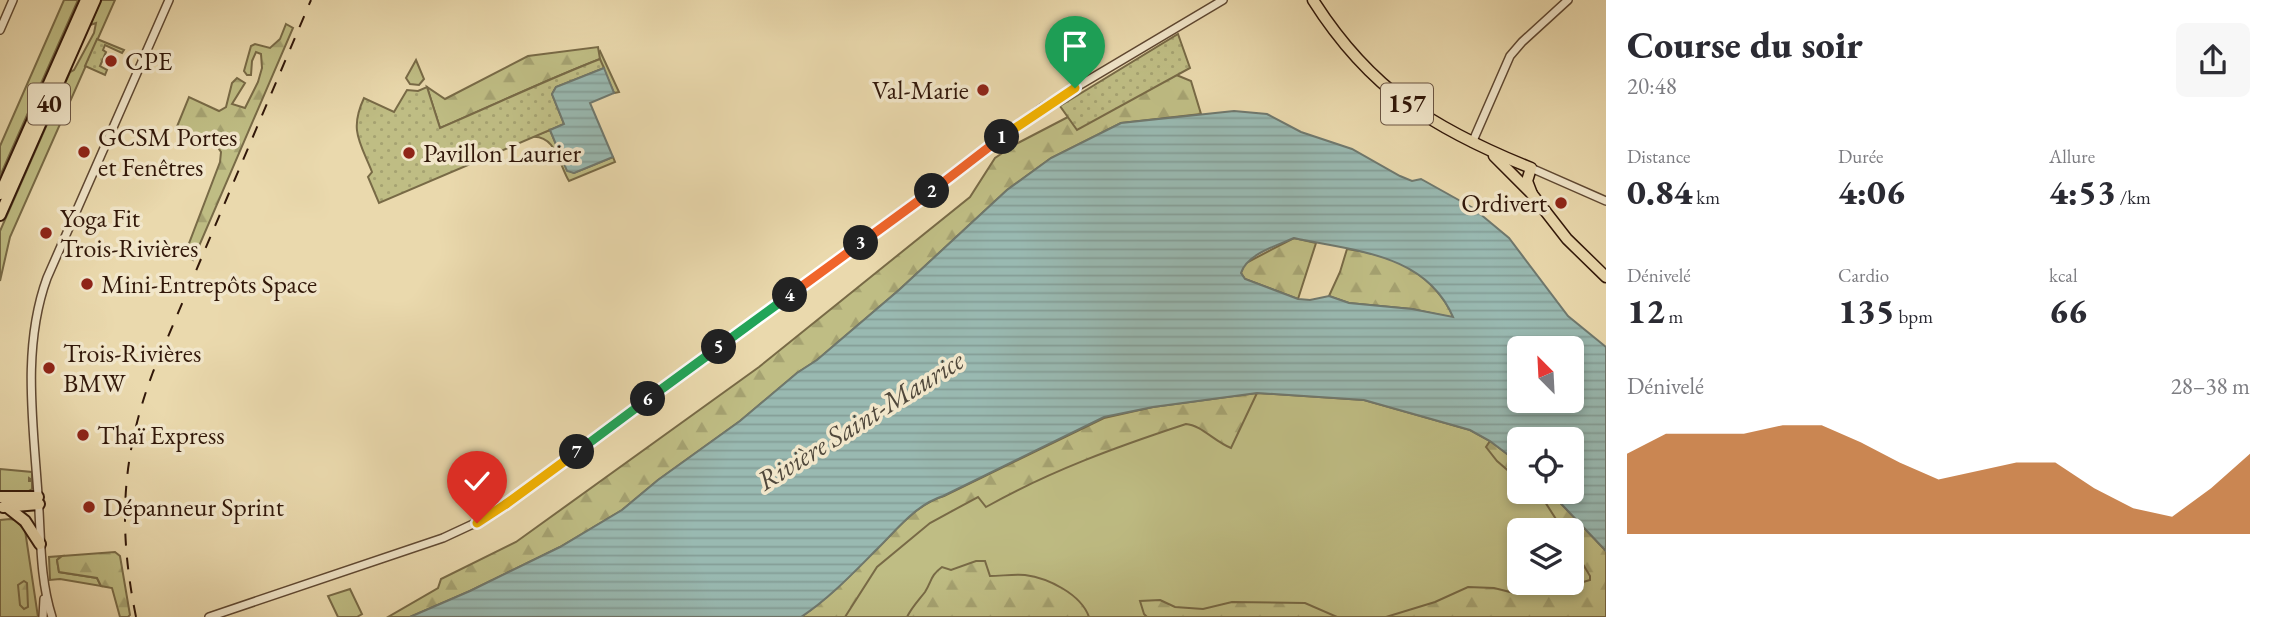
<!DOCTYPE html>
<html lang="fr">
<meta charset="utf-8">
<style>
body{margin:0;font-family:"EB Garamond",serif;background:#f7f7f7;color:#2b2b33;height:100vh;display:flex;flex-direction:column;font-size:26px;white-space:nowrap}
*{box-sizing:border-box;margin:0}
p{font-size:23px;color:#7c7c81}
.icon{flex:none;width:38px;height:38px;fill:none;stroke:currentColor;stroke-width:2;stroke-linecap:round;stroke-linejoin:round}
.map{position:relative;flex:1;overflow:hidden}
.side{display:flex;flex-direction:column;background:#fff;width:665px}
.side>*{flex:none}
.needle{width:46px;rotate:336deg}
.tools{position:absolute;left:1507px;top:336px;display:grid;gap:14px}
.tools a{display:grid;place-items:center;width:77px;height:77px;border-radius:10px;background:#fff;box-shadow:0 4px 10px #0003;font-size:35px}
.pin{position:absolute;display:grid;place-items:center;width:60px;height:60px;color:#fff;margin:-72px -30px;border-radius:50% 50% 50% 0;rotate:-45deg;box-shadow:0 0 7px #0007}
.pin .icon{rotate:45deg}
.km{position:absolute;width:35px;height:35px;margin:-18px;border-radius:50%;background:#222;color:#fff;font-size:19px;line-height:35px;text-align:center}
.round{display:grid;place-items:center;flex:none;width:74px;height:74px;border-radius:10px;background:#f7f7f7}
.headline{display:flex;align-items:center;justify-content:space-between;height:119px;padding:0 21px}
h1{font-size:38px;font-weight:800;line-height:52px}
.figures{display:grid;grid-template-columns:repeat(3,1fr);gap:10px;height:119px;padding:7px 21px}
.figures div{display:grid;align-content:center}
.figures b{font-size:35px;font-weight:800}
.figures small{font-size:19px;font-weight:400}
.figures p{font-size:19px}
.chart{height:196px;padding:14px 21px}
.chart p{display:flex;justify-content:space-between}
.chart svg{width:100%;height:126px;margin-top:7px;fill:#b45309;opacity:.7}
main{display:flex;flex:1;min-height:0}
.map>svg:first-child{display:block}
.grass{fill:#bfbd84;stroke:#786a46;stroke-width:2;fill-rule:evenodd}
.forest{fill:url(#forest-firs);stroke:#786a46;stroke-width:2}
.park{fill:url(#park-dots);stroke:#786a46;stroke-width:2}
.water{fill:url(#water-rules);stroke:#6f786e;stroke-width:2;fill-rule:evenodd}
.lines{fill:none;stroke-linecap:round;stroke-linejoin:round}
.tertiary-casing{stroke:#5f4832;stroke-width:10}
.primary-casing{stroke:#311709;stroke-width:13}
.motorway-casing{stroke:#311709;stroke-width:14}
.tertiary{stroke:#f1e6ca;stroke-width:7}
.primary{stroke:#ead9ad;stroke-width:10}
.motorway{stroke:#ead9ad;stroke-width:10}
.rail{stroke:#311709;stroke-width:2;stroke-dasharray:12 12;stroke-linecap:butt}
.split-1-casing{stroke:#fff;stroke-width:14}
.split-2-casing{stroke:#fff;stroke-width:14}
.split-3-casing{stroke:#fff;stroke-width:14}
.split-4-casing{stroke:#fff;stroke-width:14}
.split-5-casing{stroke:#fff;stroke-width:14}
.split-6-casing{stroke:#fff;stroke-width:14}
.split-7-casing{stroke:#fff;stroke-width:14}
.split-8-casing{stroke:#fff;stroke-width:14}
.split-9-casing{stroke:#fff;stroke-width:14}
.split-1{stroke:#f5b400;stroke-width:9}
.split-2{stroke:#f0652b;stroke-width:9}
.split-3{stroke:#f0652b;stroke-width:9}
.split-4{stroke:#f0652b;stroke-width:9}
.split-5{stroke:#22a559;stroke-width:9}
.split-6{stroke:#22a559;stroke-width:9}
.split-7{stroke:#22a559;stroke-width:9}
.split-8{stroke:#f5b400;stroke-width:9}
.split-9{stroke:#f5b400;stroke-width:9}
.poi-dot{fill:#8f2418;stroke:#f1e6ca;stroke-width:2.5}
.labels{text-anchor:middle;stroke-width:7;stroke-linejoin:round;paint-order:stroke}
.shield{fill:#f1e6ca;stroke:#6b5543;stroke-width:2}
.shield-label{font-size:24px;font-weight:bold;fill:#311709}
.poi-label{font-size:26px;fill:#311709;stroke:#f1e6ca;text-anchor:start}
.water-label{font-size:28px;font-style:italic;fill:#50483b;stroke:#f1e6ca}
</style>
<main>
<div class="map">
<svg width="1606" height="617" viewBox="0 0 1606 617">
<defs>
<pattern id="forest-firs" width="22" height="20" patternUnits="userSpaceOnUse" patternTransform="scale(1.75)"><rect width="22" height="20" fill="#bfbd84"/><path d="M5 1l3.5 6h-7zM16 11l3.5 6h-7z" fill="#a5a271"/></pattern>
<pattern id="park-dots" width="8" height="8" patternUnits="userSpaceOnUse" patternTransform="scale(1.75)"><rect width="8" height="8" fill="#bfbd84"/><path d="M2 2h.1M6 6h.1" fill="none" stroke="#a5a271" stroke-width="1.8" stroke-linecap="round"/></pattern>
<pattern id="water-rules" width="6" height="5" patternUnits="userSpaceOnUse" patternTransform="scale(1.75)"><rect width="6" height="5" fill="#99b9b1"/><path d="M0 2.5h6" fill="none" stroke="#849e97"/></pattern>
</defs>
<rect width="100%" height="100%" fill="#ead9ad"/>
<filter id="stains"><feTurbulence type="fractalNoise" baseFrequency=".00286" numOctaves="4"/><feColorMatrix values="0 0 0 0 .2 0 0 0 0 .09 0 0 0 0 .02 0 0 0 .5 -.17"/></filter>
<radialGradient id="worn" r=".72"><stop offset=".6" stop-color="#630" stop-opacity="0"/><stop offset="1" stop-color="#630" stop-opacity=".3"/></radialGradient>
<g class="grass">
<polygon points="64,0 78,0 0,176 0,146"/>
<polygon points="101,0 115,0 10,237 0,281 0,231 70,72 74,70 94,33 96,23 90,25"/>
<polygon points="600,51 619,92 614,93 597,54"/>
<polygon points="416,60 424,79 419,85 410,84 406,78"/>
<path d="M 550,130 L 567,170 L 574,173 L 613,157 L 615,162 L 569,181 C 559,165 556,134 531,137 Z"/>
<path d="M 1257,393 L 1364,400 L 1470,430 L 1490,441 L 1519,463 L 1519,492 L 1550,492 L 1606,551 L 1606,617 L 801,617 L 902,523 ZM 1519,530 L 1572,530 L 1572,583 L 1519,583 Z"/>
<polygon points="0,469 32,472 32,480 29,478 29,481 32,481 32,489 27,492 0,493"/>
<polygon points="10,519 15,520 25,530 38,617 0,617 0,520"/>
<polygon points="62,556 57,560 59,572 97,578 101,586 60,579 50,580 49,557"/>
<polygon points="350,589 362,614 357,617 338,617 328,596"/>
</g>
<g class="forest">
<polygon points="286,24 293,28 193,260 185,254 220,162 221,152 217,146 176,129 189,97 219,111 226,107 232,83 237,78 245,83 232,104 245,108 258,82 262,68 261,54 256,52 252,61 251,75 247,75 244,71 251,46 255,44 270,48 280,39"/>
<path d="M 598,47 L 600,59 C 546,80 493,105 440,128 L 427,87 L 445,99 L 528,56 Z"/>
<polygon points="1174,74 1191,81 1201,114 1121,123 1051,158 1007,190 899,290 817,360 797,373 740,421 658,480 622,510 560,547 470,591 410,617 388,617 438,588 441,579 516,542 759,367 970,197 995,158 1016,144 1116,92"/>
<polygon points="1294,238 1316,243 1298,299 1245,279 1241,273 1244,264"/>
<path d="M 1347,249 C 1394,255 1433,273 1454,318 L 1412,309 L 1349,303 L 1329,296 L 1340,272 Z"/>
<path d="M 1257,393 L 1231,448 C 1215,442 1201,425 1186,424 C 1116,447 1050,471 986,507 L 978,497 L 930,523 L 877,567 L 845,617 L 801,617 C 830,597 855,571 879,547 C 898,528 917,504 944,496 L 1104,418 L 1153,407 Z"/>
<polygon points="1490,441 1519,463 1519,480 1497,461 1486,447"/>
<polygon points="1533,492 1550,492 1606,551 1606,617 1386,617 1435,602 1468,587 1494,588 1518,594 1563,588 1590,580 1590,576 1572,546 1572,530 1563,530 1545,502"/>
<polygon points="115,552 120,556 130,615 128,617 120,617 112,588 101,586 97,578 59,572 57,560 62,556"/>
<path d="M 976,561 L 985,561 L 990,576 C 1001,576 1014,574 1025,575 C 1048,578 1081,594 1089,617 L 907,617 C 912,607 918,601 925,592 C 932,581 930,576 942,567 L 951,570 Z"/>
<polygon points="24,581 27,583 28,607 24,609 20,605 18,585"/>
<polygon points="1160,600 1175,607 1203,609 1232,602 1305,603 1337,617 1147,617 1144,614 1140,601"/>
</g>
<g class="park">
<polygon points="1178,34 1190,68 1077,130 1060,106"/>
<polygon points="97,39 124,50 122,53 105,45 103,50 106,52 100,66 107,70 105,75 85,66"/>
<path d="M 600,59 L 604,68 L 556,87 L 552,94 L 564,124 L 379,203 L 368,177 L 372,172 C 360,142 349,130 364,98 L 394,112 L 407,90 L 418,91 L 427,87 L 440,128 C 494,105 546,80 600,59 Z"/>
</g>
<g class="water">
<polygon points="604,68 614,93 590,103 613,157 574,173 567,171 550,130 564,124 552,94 556,87"/>
<path d="M 1234,111 L 1267,114 L 1301,132 L 1352,149 L 1400,176 L 1412,181 L 1421,179 L 1473,208 L 1509,238 L 1568,316 L 1606,347 L 1606,551 L 1550,492 L 1572,492 L 1572,439 L 1519,439 L 1519,463 L 1490,441 L 1470,430 L 1364,400 L 1257,393 L 1153,407 L 1104,417 L 943,496 C 917,504 898,528 879,547 C 855,571 830,598 801,617 L 410,617 L 470,591 L 560,547 L 622,510 L 658,480 L 740,421 L 797,373 L 817,360 L 899,290 L 1007,190 L 1051,158 L 1121,123 ZM 1294,238 C 1353,251 1426,253 1453,317 L 1412,309 L 1349,303 L 1329,296 L 1310,300 L 1298,299 L 1245,279 L 1241,273 C 1247,254 1276,246 1294,238 ZM 1519,348 L 1572,348 L 1572,401 L 1519,401 Z"/>
</g>
<g class="lines">
<g class="tertiary-casing">
<g id="tertiary">
<polyline points="0,30 13,0"/>
<polyline points="1472,143 1510,56 1522,42 1568,0"/>
<polyline points="1531,168 1606,201"/>
<polyline points="43,617 44,599"/>
<path d="M 52,617 C 41,582 41,548 39,511 C 35,434 20,352 47,278 L 169,0"/>
<polyline points="209,617 443,538 486,518 1043,107 1223,0"/>
</g>
</g>
<g class="primary-casing">
<g id="primary">
<path d="M 1313,0 C 1370,90 1434,129 1531,168 L 1527,181 L 1532,194"/>
<polyline points="1494,156 1532,194 1567,239 1606,277"/>
</g>
</g>
<g class="motorway-casing">
<g id="motorway">
<polyline points="0,194 86,0"/>
<polyline points="0,215 95,0"/>
<polyline points="0,497 38,497"/>
<polyline points="6,506 25,521 40,544"/>
<polyline points="3,507 39,504"/>
</g>
</g>
<use href="#tertiary" class="tertiary"/>
<use href="#primary" class="primary"/>
<use href="#motorway" class="motorway"/>
<path class="rail" d="M 136,617 C 118,528 121,457 153,372 L 311,0"/>
</g>
<g class="lines">
<g class="split-1-casing">
<polyline id="split-1" points="1002,137 1075,88"/>
</g>
<g class="split-2-casing">
<polyline id="split-2" points="932,191 1002,137"/>
</g>
<g class="split-3-casing">
<polyline id="split-3" points="861,243 932,191"/>
</g>
<g class="split-4-casing">
<polyline id="split-4" points="790,295 861,243"/>
</g>
<g class="split-5-casing">
<polyline id="split-5" points="719,347 790,295"/>
</g>
<g class="split-6-casing">
<polyline id="split-6" points="648,399 719,347"/>
</g>
<g class="split-7-casing">
<polyline id="split-7" points="577,452 648,399"/>
</g>
<g class="split-8-casing">
<polyline id="split-8" points="506,504 577,452"/>
</g>
<g class="split-9-casing">
<polyline id="split-9" points="477,523 506,504"/>
</g>
<use href="#split-1" class="split-1"/>
<use href="#split-2" class="split-2"/>
<use href="#split-3" class="split-3"/>
<use href="#split-4" class="split-4"/>
<use href="#split-5" class="split-5"/>
<use href="#split-6" class="split-6"/>
<use href="#split-7" class="split-7"/>
<use href="#split-8" class="split-8"/>
<use href="#split-9" class="split-9"/>
</g>
<g class="poi-dot">
<circle cx="111" cy="61" r="7"/>
<circle cx="983" cy="90" r="7"/>
<circle cx="84" cy="152" r="7"/>
<circle cx="409" cy="153" r="7"/>
<circle cx="1561" cy="203" r="7"/>
<circle cx="46" cy="233" r="7"/>
<circle cx="87" cy="284" r="7"/>
<circle cx="49" cy="368" r="7"/>
<circle cx="83" cy="435" r="7"/>
<circle cx="89" cy="507" r="7"/>
</g>
<g class="labels">
<g class="shield">
<rect x="28" y="83.5" width="42" height="41" rx="5"/>
<rect x="1381" y="83.5" width="52" height="41" rx="5"/>
</g>
<g class="shield-label">
<text x="49" y="112">40</text>
<text x="1407" y="112">157</text>
</g>
<g class="poi-label">
<text x="125" y="70">CPE</text>
<text x="969" y="99" text-anchor="end">Val-Marie</text>
<text x="98" y="146">GCSM Portes<tspan x="98" dy="30">et Fenêtres</tspan></text>
<text x="423" y="162">Pavillon Laurier</text>
<text x="1547" y="212" text-anchor="end">Ordivert</text>
<text x="60" y="227">Yoga Fit<tspan x="60" dy="30">Trois-Rivières</tspan></text>
<text x="101" y="293">Mini-Entrepôts Space</text>
<text x="63" y="362">Trois-Rivières<tspan x="63" dy="30">BMW</tspan></text>
<text x="97" y="444">Thaï Express</text>
<text x="103" y="516">Dépanneur Sprint</text>
</g>
<g class="water-label">
<text transform="translate(860 420) rotate(-32)" y="10">Rivière Saint-Maurice</text>
</g>
</g>
<rect width="100%" height="100%" filter="url(#stains)"/>
<rect width="100%" height="100%" fill="url(#worn)"/>
</svg>
<div class="tools">
<a><svg class="needle" viewBox="-14 -14 28 28"><path d="M0-13l5 13h-10z" fill="#e53935"/><path d="M0 13l5-13h-10z" fill="#7c7c81"/></svg></a>
<a><svg class="icon" aria-label="locate" viewBox="0 0 24 24"><circle cx="12" cy="12" r="6"/><path d="M12 2v4M12 18v4M2 12h4M18 12h4"/></svg></a>
<a><svg class="icon" aria-label="layers" viewBox="0 0 24 24"><path d="M12 4l9 5-9 5-9-5zM3 14l9 5 9-5"/></svg></a>
</div>
<div class="pin" style="left:1075px;top:88px;background:#1e9e55"><svg class="icon" aria-label="arrive" viewBox="0 0 24 24"><path d="M6 21V4h12l-3 4 3 4H6"/></svg></div>
<div class="pin" style="left:477px;top:523px;background:#d93025"><svg class="icon" aria-label="check" viewBox="0 0 24 24"><path d="M5 12l5 5 9-10"/></svg></div>
<b class="km" style="left:1002px;top:137px">1</b>
<b class="km" style="left:932px;top:191px">2</b>
<b class="km" style="left:861px;top:243px">3</b>
<b class="km" style="left:790px;top:295px">4</b>
<b class="km" style="left:719px;top:347px">5</b>
<b class="km" style="left:648px;top:399px">6</b>
<b class="km" style="left:577px;top:452px">7</b>
</div>
<section class="side">
<div class="headline"><div><h1>Course du soir</h1><p>20:48</p></div><a class="round"><svg class="icon" aria-label="share" viewBox="0 0 24 24"><path d="M12 15V3M7 8l5-5 5 5M5 13v7h14v-7"/></svg></a></div>
<div class="figures">
<div><p>Distance</p><b>0.84<small> km</small></b></div>
<div><p>Durée</p><b>4:06</b></div>
<div><p>Allure</p><b>4:53<small> /km</small></b></div>
</div>
<div class="figures">
<div><p>Dénivelé</p><b>12<small> m</small></b></div>
<div><p>Cardio</p><b>135<small> bpm</small></b></div>
<div><p>kcal</p><b>66</b></div>
</div>
<div class="chart"><p><span>Dénivelé</span>28–38 m</p>
<svg viewBox="0 0 160 44" preserveAspectRatio="none"><path d="M0 44V16L10 9L20 9L30 9L40 6L50 6L60 12L70 19L80 25L90 22L100 19L110 19L120 28L130 35L140 38L150 28L160 16V44z"/></svg>
</div>
</section>
</main>
